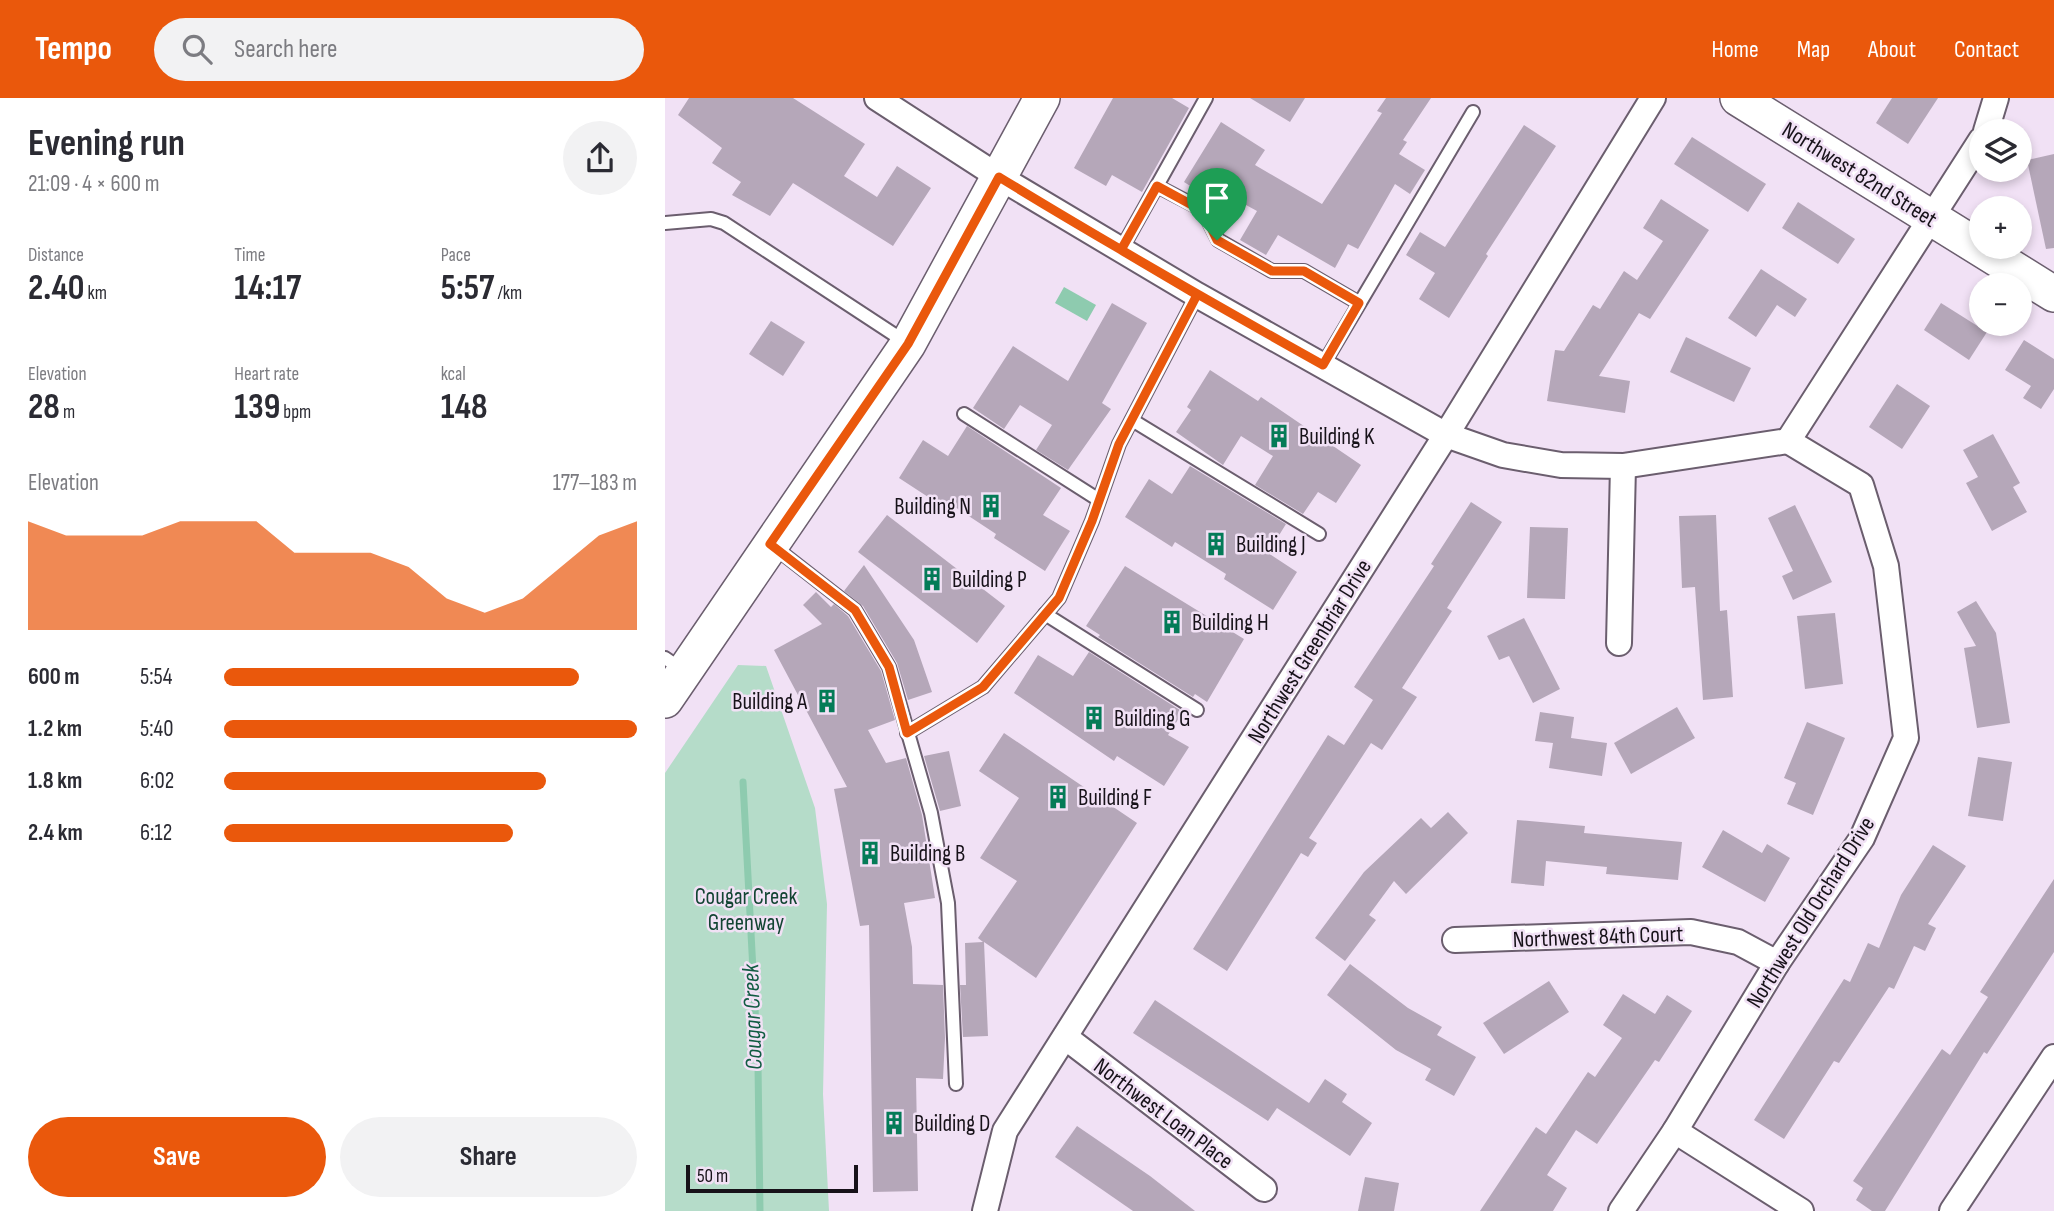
<!DOCTYPE html>
<meta charset="utf-8">
<style>
body{margin:0;font-family:"Sofia Sans Condensed",sans-serif;background:#f2f2f3;color:#2b2b33;height:100vh;display:flex;flex-direction:column;font-size:26px;white-space:nowrap}
*{box-sizing:border-box;margin:0}
p{font-size:23px;color:#7c7c81}
.icon{flex:none;width:38px;height:38px;fill:none;stroke:currentColor;stroke-width:2;stroke-linecap:round;stroke-linejoin:round}
.map{position:relative;flex:1;overflow:hidden}
.drawer{display:flex;flex-direction:column;background:#fff;width:665px}
.drawer>*{flex:none}
.buttons{position:absolute;left:1304px;top:21px;display:grid;gap:14px}
.buttons a{display:grid;place-items:center;width:63px;height:63px;border-radius:50%;background:#fff;box-shadow:0 4px 10px #0003;font-size:35px}
.scale{position:absolute;left:21px;bottom:18px;width:172px;box-sizing:border-box;padding-left:7px;border:4px solid #171219;border-top:0;font-size:19px;line-height:24px;white-space:nowrap;color:#171219;-webkit-text-stroke:5px #f1e1f5;paint-order:stroke}
.pin{position:absolute;display:grid;place-items:center;width:60px;height:60px;color:#fff;margin:-72px -30px;border-radius:50% 50% 50% 0;rotate:-45deg;box-shadow:0 0 7px #0007}
.pin .icon{rotate:45deg}
.round{display:grid;place-items:center;flex:none;width:74px;height:74px;border-radius:37px;background:#f2f2f3}
.headline{display:flex;align-items:center;justify-content:space-between;height:119px;padding:0 28px}
h1{font-size:38px;font-weight:700;line-height:52px}
.figures{display:grid;grid-template-columns:repeat(3,1fr);gap:10px;height:119px;padding:7px 28px}
.figures div{display:grid;align-content:center}
.figures b{font-size:35px;font-weight:700}
.figures small{font-size:19px;font-weight:400}
.figures p{font-size:19px}
.chart{height:196px;padding:14px 28px}
.chart p{display:flex;justify-content:space-between}
.chart svg{width:100%;height:126px;margin-top:7px;fill:#ea580c;opacity:.7}
.action{display:flex;gap:14px;margin-top:auto;padding:14px 28px}
.action a{flex:1;height:80px;border-radius:42px;background:#ea580c;color:#fff;font-size:28px;font-weight:700;line-height:80px;text-align:center}
.action a+a{background:#f2f2f3;color:#2b2b33}
ul{padding:0 28px;list-style:none;font-size:23px}
li{display:grid;grid-template-columns:112px 84px 1fr;align-items:center;height:52px}
li i{height:18px;border-radius:9px;background:#ea580c}
header{display:flex;align-items:center;gap:42px;box-sizing:border-box;height:98px;padding:0 35px;background:#ea580c;color:#fff}
header strong{font-size:33px}
nav{display:flex;gap:38px;margin-inline-start:auto;font-size:24px}
.search{width:490px;height:63px;background:#f2f2f3;display:flex;align-items:center;gap:18px;box-sizing:border-box;padding:0 24px;border-radius:38px;color:#7c7c81;font-size:26px}
main{display:flex;flex:1;min-height:0}
.map>svg:first-child{display:block}
.green{fill:#b5dcc9}
.water{fill:#8ecbaf}
.lines{fill:none;stroke-linecap:round;stroke-linejoin:round}
.stream{stroke:#8ecbaf;stroke-width:7}
.building{fill:#b5a7b9}
.lane-casing{stroke:#6b5e6e;stroke-width:16}
.street-casing{stroke:#6b5e6e;stroke-width:28}
.secondary-casing{stroke:#6b5e6e;stroke-width:38}
.lane{stroke:#fff;stroke-width:12}
.street{stroke:#fff;stroke-width:24}
.secondary{stroke:#fff;stroke-width:35}
.route-casing{stroke:#fff;stroke-width:14}
.route{stroke:#ea580c;stroke-width:9}
.labels{text-anchor:middle;stroke-width:5;stroke-linejoin:round;paint-order:stroke}
.street-label{font-size:23px;fill:#171219;stroke:#f1e1f5}
.poi-label{font-size:23px;fill:#171219;stroke:#f1e1f5;text-anchor:start}
.park-label{font-size:23px;fill:#124432;stroke:#f1e1f5}
.water-label{font-size:24px;font-style:italic;fill:#105c42;stroke:#f1e1f5}
</style>
<header>
<strong>Tempo</strong>
<div class="search"><svg class="icon" aria-label="search" viewBox="0 0 24 24"><circle cx="10" cy="10" r="6"/><path d="M15 15l6 6"/></svg>Search here</div>
<nav><a>Home</a><a>Map</a><a>About</a><a>Contact</a></nav>
</header>
<main>
<section class="drawer">
<div class="headline"><div><h1>Evening run</h1><p>21:09 · 4 × 600 m</p></div><a class="round"><svg class="icon" aria-label="share" viewBox="0 0 24 24"><path d="M12 15V3M7 8l5-5 5 5M5 13v7h14v-7"/></svg></a></div>
<div class="figures">
<div><p>Distance</p><b>2.40<small> km</small></b></div>
<div><p>Time</p><b>14:17</b></div>
<div><p>Pace</p><b>5:57<small> /km</small></b></div>
</div>
<div class="figures">
<div><p>Elevation</p><b>28<small> m</small></b></div>
<div><p>Heart rate</p><b>139<small> bpm</small></b></div>
<div><p>kcal</p><b>148</b></div>
</div>
<div class="chart"><p><span>Elevation</span>177–183 m</p>
<svg viewBox="0 0 160 44" preserveAspectRatio="none"><path d="M0 44V6L10 11L20 11L30 11L40 6L50 6L60 6L70 17L80 17L90 17L100 22L110 33L120 38L130 33L140 22L150 11L160 6V44z"/></svg>
</div>
<ul>
<li><b>600 m</b>5:54<i style="width:86%"></i></li>
<li><b>1.2 km</b>5:40<i style="width:100%"></i></li>
<li><b>1.8 km</b>6:02<i style="width:78%"></i></li>
<li><b>2.4 km</b>6:12<i style="width:70%"></i></li>
</ul>
<div class="action"><a>Save</a><a>Share</a></div>
</section>
<div class="map">
<svg width="1389" height="1113" viewBox="0 0 1389 1113">
<rect width="100%" height="100%" fill="#f1e1f5"/>
<polygon class="green" points="73,567 101,568 150,710 162,806 158,996 164,1113 0,1113 0,675"/>
<polygon class="water" points="399,189 431,207 422,223 390,205"/>
<g class="lines">
<polyline class="stream" points="78,684 93,967 95,1113"/>
</g>
<g class="building">
<polygon points="24,0 128,0 200,46 179,78 212,99 232,68 266,90 228,148 128,85 105,118 67,97 76,84 47,65 57,50 13,17"/>
<polygon points="448,0 507,0 524,10 477,94 447,77 441,88 409,70"/>
<polygon points="585,0 640,0 625,24"/>
<polygon points="721,0 766,0 738,42 742,44 734,56 760,72 745,96 730,86 693,151 683,146 670,170 613,137 601,157 575,142 592,113 561,96 555,107 519,84 556,24 600,52 590,67 657,106 717,15 712,13"/>
<polygon points="1227,0 1273,0 1243,46 1211,25"/>
<polygon points="859,27 891,48 821,156 823,158 784,220 754,201 770,175 741,157 755,134 780,149"/>
<polygon points="1027,39 1101,86 1083,114 1009,66"/>
<polygon points="1389,56 1389,150 1381,151 1362,62"/>
<polygon points="996,101 1044,132 985,221 974,215 934,278 965,283 960,315 882,303 890,252 899,253 928,207 935,211 959,173 972,182 998,143 978,130"/>
<polygon points="1133,104 1190,141 1173,166 1117,130"/>
<polygon points="1096,171 1142,201 1130,219 1112,207 1091,239 1063,220"/>
<polygon points="447,205 482,225 437,305 446,311 403,372 371,352 387,327 355,307 339,331 308,310 348,248 403,283"/>
<polygon points="1276,205 1322,234 1304,262 1259,232"/>
<polygon points="106,223 140,244 118,278 84,256"/>
<polygon points="1021,239 1086,270 1069,304 1005,274"/>
<polygon points="1359,242 1389,261 1389,291 1376,311 1358,300 1366,288 1340,272"/>
<polygon points="545,272 593,303 596,299 696,367 671,405 653,394 638,416 590,387 608,358 576,338 558,367 511,334 526,312 522,309"/>
<polygon points="1232,286 1265,308 1237,351 1204,329"/>
<polygon points="302,328 396,390 378,417 405,433 380,473 329,440 331,436 284,405 280,410 234,380 258,342 283,358"/>
<polygon points="1328,336 1355,385 1348,389 1362,414 1327,433 1301,385 1313,379 1298,352"/>
<polygon points="525,368 621,426 603,455 632,474 608,512 559,481 561,476 510,444 507,449 460,419 484,381 507,396"/>
<polygon points="806,404 837,424 782,510 787,513 737,590 752,599 717,652 706,645 644,740 652,745 643,759 636,755 562,873 528,851 663,637 679,647 708,602 689,589 769,468 766,466"/>
<polygon points="1130,407 1167,484 1128,502 1117,478 1128,473 1103,420"/>
<polygon points="222,417 340,508 312,545 193,454"/>
<polygon points="1051,417 1055,513 1062,512 1068,599 1038,602 1030,489 1017,490 1014,418"/>
<polygon points="865,429 903,430 900,501 862,500"/>
<polygon points="199,467 249,542 267,594 243,602 232,565 198,508 179,493"/>
<polygon points="460,468 579,541 542,604 530,596 528,599 433,539 435,537 421,528"/>
<polygon points="151,494 166,509 169,506 183,518 216,573 230,622 203,632 221,665 241,660 257,717 270,800 239,805 247,849 248,886 278,887 280,940 278,981 251,980 253,1093 208,1094 204,827 195,828 169,691 182,689 109,552 157,526 138,507"/>
<polygon points="1311,503 1331,535 1345,625 1312,630 1299,550 1311,548 1292,514"/>
<polygon points="1170,515 1178,586 1140,591 1132,518"/>
<polygon points="859,520 895,591 868,605 844,558 834,562 822,538"/>
<polygon points="424,554 518,614 503,637 524,649 499,688 452,658 449,663 349,595 373,557 408,578"/>
<polygon points="1012,609 1030,640 966,676 949,645"/>
<polygon points="875,614 909,619 906,640 942,645 937,678 884,670 888,645 870,643"/>
<polygon points="1142,624 1180,640 1148,717 1122,706 1131,685 1119,680"/>
<polygon points="339,635 472,725 371,880 319,844 323,938 298,939 295,887 301,887 300,845 318,844 313,840 352,783 315,760 354,700 314,673"/>
<polygon points="284,653 296,708 275,713 259,658"/>
<polygon points="1313,659 1347,664 1338,723 1303,718"/>
<polygon points="783,714 803,735 741,796 729,783 704,817 711,822 680,863 650,840 699,774 756,720 766,730"/>
<polygon points="852,722 920,728 919,735 1017,744 1013,782 941,776 942,769 881,763 879,788 846,785"/>
<polygon points="1058,732 1097,755 1102,746 1125,760 1100,804 1037,769"/>
<polygon points="1268,747 1301,768 1263,826 1271,830 1260,853 1249,848 1229,891 1224,889 1174,965 1169,963 1119,1041 1089,1022 1179,881 1185,884 1203,845 1214,850 1236,797"/>
<polygon points="1389,781 1389,854 1322,956 1319,954 1220,1113 1207,1113 1191,1102 1198,1090 1188,1083 1277,951 1285,957 1323,899 1315,894"/>
<polygon points="685,866 743,910 777,929 772,937 811,959 789,998 760,982 766,971 731,952 662,897"/>
<polygon points="884,883 904,914 839,956 818,925"/>
<polygon points="958,896 990,916 1002,897 1027,913 994,964 990,962 932,1046 911,1032 882,1077 902,1090 888,1113 815,1113 871,1029 881,1036 923,974 930,979 957,940 938,927"/>
<polygon points="490,902 644,1005 660,981 682,996 677,1004 707,1025 685,1058 612,1010 603,1023 468,935"/>
<polygon points="412,1028 485,1078 530,1113 468,1113 390,1059"/>
<polygon points="700,1079 734,1085 729,1113 693,1113"/>
</g>
<g class="lines">
<g class="lane-casing">
<g id="lane">
<polyline points="492,88 538,112 553,142 607,173 639,173 694,205"/>
<polyline points="0,125 46,121 59,125 242,245"/>
<polyline points="456,152 541,0"/>
<polyline points="658,267 808,14"/>
<polyline points="299,316 434,402"/>
<polyline points="467,322 654,436"/>
<polyline points="108,448 190,512 224,569 266,715 283,805 291,986"/>
<polyline points="380,516 532,612"/>
<polyline points="0,560 19,573"/>
<polyline points="242,635 318,589 394,500 427,423 454,346 532,197"/>
</g>
</g>
<g class="street-casing">
<g id="street">
<polyline points="212,0 334,79 532,197 781,337 838,357 896,367 958,368 1123,343"/>
<polyline points="1321,33 1331,0"/>
<polyline points="954,545 958,368"/>
<polyline points="790,842 1026,834 1073,844 1112,865"/>
<polyline points="400,939 599,1091"/>
<polyline points="1010,1033 1136,1113"/>
<polyline points="320,1113 340,1033 781,337 988,0"/>
<polyline points="956,1113 1010,1033 1112,865 1197,740 1241,640 1221,468 1196,387 1123,343 1316,42"/>
<polyline points="1287,1113 1389,959"/>
</g>
</g>
<g class="secondary-casing">
<g id="secondary">
<polyline points="1073,0 1389,196"/>
<polyline points="0,602 243,246 377,0"/>
</g>
</g>
<use href="#lane" class="lane"/>
<use href="#street" class="street"/>
<use href="#secondary" class="secondary"/>
</g>
<g class="lines">
<g class="route-casing">
<path id="route" d="M 552,142 L 538,113 L 492,88 L 456,152 L 532,197 L 454,346 L 427,423 L 394,500 L 318,589 L 242,635 L 224,569 L 190,512 L 105,446 L 243,246 L 334,79 C 440,144 549,206 658,267 L 694,205 L 639,173 L 607,173 L 552,142"/>
</g>
<use href="#route" class="route"/>
</g>
<defs>
<g id="building-bare" transform="scale(1.89)"><path d="M-4-6H4V6H1V3H-1V6H-4ZM-2.5-4.3h1.7v1.8h-1.7ZM.8-4.3h1.7v1.8H.8ZM-2.5-1h1.7V.8h-1.7ZM.8-1h1.7V.8H.8Z" fill="#047b57" stroke="#f1e1f5" stroke-width="2.5" paint-order="stroke"/></g>
</defs>
<g fill-rule="evenodd">
<use href="#building-bare" x="614" y="338"/>
<use href="#building-bare" x="326" y="408"/>
<use href="#building-bare" x="551" y="446"/>
<use href="#building-bare" x="267" y="481"/>
<use href="#building-bare" x="507" y="524"/>
<use href="#building-bare" x="162" y="603"/>
<use href="#building-bare" x="429" y="620"/>
<use href="#building-bare" x="393" y="699"/>
<use href="#building-bare" x="205" y="755"/>
<use href="#building-bare" x="229" y="1025"/>
</g>
<g class="labels">
<g class="street-label">
<text transform="translate(1195 76) rotate(32)" y="8">Northwest 82nd Street</text>
<text transform="translate(644 553) rotate(-58)" y="8">Northwest Greenbriar Drive</text>
<text transform="translate(1145 814) rotate(-58)" y="8">Northwest Old Orchard Drive</text>
<text transform="translate(933 838) rotate(-2)" y="8">Northwest 84th Court</text>
<text transform="translate(499 1015) rotate(37)" y="8">Northwest Loan Place</text>
</g>
<g class="poi-label">
<text x="634" y="346">Building K</text>
<text x="306" y="416" text-anchor="end">Building N</text>
<text x="571" y="454">Building J</text>
<text x="287" y="489">Building P</text>
<text x="527" y="532">Building H</text>
<text x="142" y="611" text-anchor="end">Building A</text>
<text x="449" y="628">Building G</text>
<text x="413" y="707">Building F</text>
<text x="225" y="763">Building B</text>
<text x="249" y="1033">Building D</text>
</g>
<g class="park-label">
<text x="81" y="806">Cougar Creek<tspan x="81" dy="26">Greenway</tspan></text>
</g>
<g class="water-label">
<text transform="translate(87 919) rotate(-92)" y="8">Cougar Creek</text>
</g>
</g>
</svg>
<div class="buttons">
<a><svg class="icon" aria-label="layers" viewBox="0 0 24 24"><path d="M12 4l9 5-9 5-9-5zM3 14l9 5 9-5"/></svg></a>
<a>+</a>
<a>−</a>
</div>
<div class="scale">50 m</div>
<div class="pin" style="left:552px;top:142px;background:#1e9e55"><svg class="icon" aria-label="arrive" viewBox="0 0 24 24"><path d="M6 21V4h12l-3 4 3 4H6"/></svg></div>
</div>
</main>
